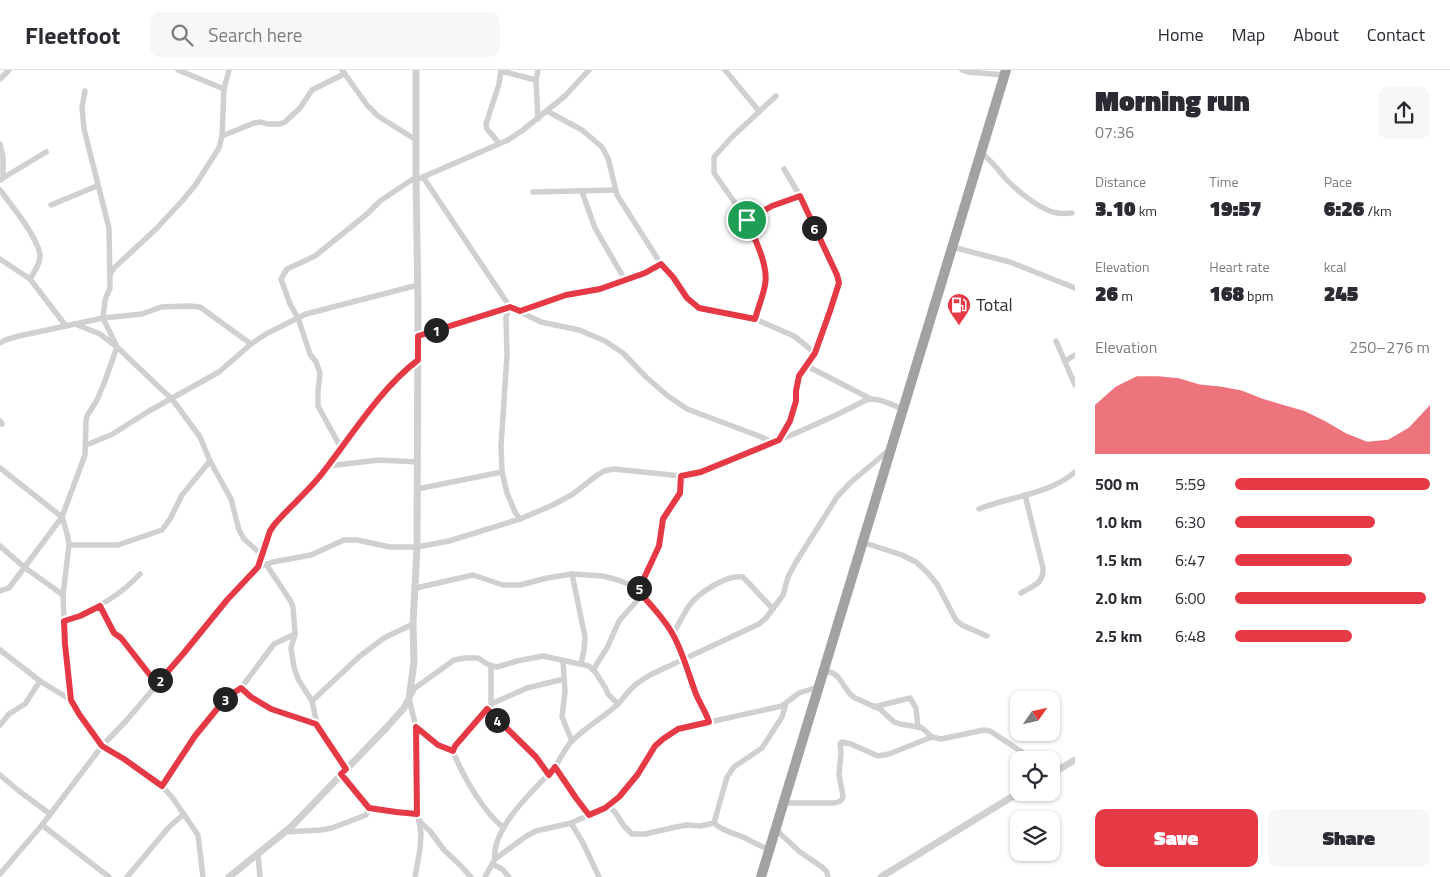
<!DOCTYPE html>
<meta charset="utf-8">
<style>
body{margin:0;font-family:"Titillium Web",sans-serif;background:#f7f7f7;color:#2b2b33;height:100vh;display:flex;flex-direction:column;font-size:19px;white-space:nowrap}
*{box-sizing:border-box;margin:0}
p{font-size:16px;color:#7c7c81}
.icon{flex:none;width:28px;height:28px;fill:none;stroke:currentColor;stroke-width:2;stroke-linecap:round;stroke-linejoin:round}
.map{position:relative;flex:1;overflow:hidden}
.panel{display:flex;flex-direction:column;background:#fff;width:375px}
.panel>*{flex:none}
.needle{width:32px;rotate:56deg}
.buttons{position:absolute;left:1010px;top:621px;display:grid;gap:10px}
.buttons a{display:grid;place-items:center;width:50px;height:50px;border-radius:10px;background:#fff;box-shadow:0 1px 4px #0004;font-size:25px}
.pin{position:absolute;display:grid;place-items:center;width:42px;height:42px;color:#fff;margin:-21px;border:2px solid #fff;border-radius:50%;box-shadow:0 1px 5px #0007}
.km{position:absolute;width:25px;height:25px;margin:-12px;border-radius:50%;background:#222;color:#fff;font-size:14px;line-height:25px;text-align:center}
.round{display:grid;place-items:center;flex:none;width:52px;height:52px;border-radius:10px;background:#f7f7f7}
.summary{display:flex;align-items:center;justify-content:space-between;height:85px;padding:0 20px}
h1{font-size:28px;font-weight:800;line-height:38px}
.figures{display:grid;grid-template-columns:repeat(3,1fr);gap:8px;height:85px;padding:5px 20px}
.figures div{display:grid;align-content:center}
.figures b{font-size:21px;font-weight:800}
.figures small{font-size:14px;font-weight:400}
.figures p{font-size:14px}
.chart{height:140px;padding:10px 20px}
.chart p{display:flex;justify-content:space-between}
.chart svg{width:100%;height:90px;margin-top:5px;fill:#e63946;opacity:.7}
.action{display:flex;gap:10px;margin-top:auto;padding:10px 20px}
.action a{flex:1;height:58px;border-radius:10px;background:#e63946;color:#fff;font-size:20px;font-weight:800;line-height:58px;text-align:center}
.action a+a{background:#f7f7f7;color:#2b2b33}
ul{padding:0 20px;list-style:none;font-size:16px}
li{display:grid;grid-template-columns:80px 60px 1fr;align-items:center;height:38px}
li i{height:12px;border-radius:6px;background:#e63946}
header{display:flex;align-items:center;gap:30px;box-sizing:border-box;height:70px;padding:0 25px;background:#fff;border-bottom:1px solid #e1e1e2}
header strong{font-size:24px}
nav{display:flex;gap:28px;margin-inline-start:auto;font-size:18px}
.search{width:350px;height:45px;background:#f7f7f7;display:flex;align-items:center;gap:12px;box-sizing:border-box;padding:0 18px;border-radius:10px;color:#7c7c81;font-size:19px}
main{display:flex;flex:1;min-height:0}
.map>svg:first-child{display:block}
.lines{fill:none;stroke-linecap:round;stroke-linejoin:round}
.minor{stroke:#d0d0d0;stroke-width:5.5}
.tertiary{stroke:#d0d0d0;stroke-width:7}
.trunk{stroke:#a2a2a2;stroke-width:10}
.route-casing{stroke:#fff;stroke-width:10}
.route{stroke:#e63946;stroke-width:6}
.labels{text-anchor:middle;stroke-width:5;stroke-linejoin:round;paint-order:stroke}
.poi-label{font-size:18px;fill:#333;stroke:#fff;text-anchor:start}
</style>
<header>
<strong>Fleetfoot</strong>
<div class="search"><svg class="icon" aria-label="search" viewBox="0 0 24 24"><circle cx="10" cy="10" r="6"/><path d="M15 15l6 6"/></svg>Search here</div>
<nav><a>Home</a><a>Map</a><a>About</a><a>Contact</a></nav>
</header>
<main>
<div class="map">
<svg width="1075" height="807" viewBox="0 0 1075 807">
<rect width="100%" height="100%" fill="#fff"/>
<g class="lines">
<g class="minor">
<polyline points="178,0 224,19"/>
<polyline points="342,0 367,35 378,46 416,70"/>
<polyline points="725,0 759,41"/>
<polyline points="962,0 968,2 1004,5"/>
<polyline points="501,1 536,10"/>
<polyline points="0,9 9,0"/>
<polyline points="85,21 82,37 84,59 109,158 110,218 105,230 103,248 117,277 159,317 172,329 200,367 210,391 231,429 239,460 244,469 262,485"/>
<polyline points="547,41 582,60 602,77 608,88 617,125 661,194 693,234 699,239 755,249 794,266 815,283"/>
<polyline points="538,49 536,10 538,0"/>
<polyline points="222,66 254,53 261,52 267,54 280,54 285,52 300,38 312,20 344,4"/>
<polyline points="499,73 487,59 486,54 499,14 501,0"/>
<polyline points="0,74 3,87 3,108 1,110"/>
<path d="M 980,82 C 991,90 997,98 1005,108 C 1016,120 1040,140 1057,143 C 1062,144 1068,143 1072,143"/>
<polyline points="423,107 510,237"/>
<polyline points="3,108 46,82"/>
<polyline points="416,110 508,70 523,60 565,26 589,0"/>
<path d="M 0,120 C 12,136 36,165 40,184 C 41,193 34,202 30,209"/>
<polyline points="533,122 615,120"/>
<polyline points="582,122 595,158 625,210"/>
<polyline points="51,135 97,116"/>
<polyline points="747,150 772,136 800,126"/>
<polyline points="952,177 1010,192 1075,218"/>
<polyline points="0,189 30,209 66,256"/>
<polyline points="110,205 114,198 156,159 183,130 196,114 219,78 222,66 224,19 229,0"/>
<polyline points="510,237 506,247 507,285 501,376 502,402 507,423 515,442 520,449"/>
<polyline points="520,241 566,225 600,219 645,203 661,194"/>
<polyline points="755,249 766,213 763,191 747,150 714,103 714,87 732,67 776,26"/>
<polyline points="418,266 510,237 541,252 579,260 605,271 623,283 646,307 668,326 687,339 759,366 772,372"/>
<polyline points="1056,271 1075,315"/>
<polyline points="0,273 5,270 19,266 103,248 142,244 161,237 188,236 200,237 251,274"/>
<polyline points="1065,291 1075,285"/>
<polyline points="807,296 871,329"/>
<polyline points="0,351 2,354"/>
<polyline points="779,370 790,351 795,331 796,321 799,306 807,296 815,283 831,241 839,213 837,205 800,126 784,99"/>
<polyline points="86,375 111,365 149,341 219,302 251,274 266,264 306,244 418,215"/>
<polyline points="341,378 318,336 318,321 320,303 316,292 310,284 298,248 290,234 281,209 287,199 315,186 367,144 380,131 416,107"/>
<polyline points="328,396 379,390 417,392"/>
<path d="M 0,398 L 62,447 C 65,456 68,465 69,475 L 63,525 L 65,573 L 71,630"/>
<polyline points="417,419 502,402"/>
<path d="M 979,439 C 1011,426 1048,425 1075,402"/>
<polyline points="862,472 902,485 916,492 927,502 937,514 956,550 962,555 987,566"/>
<polyline points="69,475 118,475 162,460 170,449 182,425 210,391"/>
<polyline points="0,476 24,497 63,525"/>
<polyline points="266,494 290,530 293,537 295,564 291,578 294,597 298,609 312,631 317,654 346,699"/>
<path d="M 258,497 L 273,492 L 311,485 L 344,470 L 357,470 L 390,477 L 417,477 L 449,471 L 520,449 L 553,435 L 573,424 L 596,406 L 604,401 L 614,399 L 681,406 L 701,402 C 756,379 813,358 866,330 C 878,327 892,335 903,339"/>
<polyline points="572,504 585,567 584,580 581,594"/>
<polyline points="416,518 473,505 503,515 520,515 547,508 572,504 603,506 618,510 631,515 654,537 673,564 692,611 696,625 706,644 709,652"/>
<polyline points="0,521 9,518 62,447 85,385 86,351 87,346 97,330 105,311 117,277 100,264 75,254"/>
<polyline points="638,521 659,476 663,449 680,423 681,406"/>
<path d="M 1021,523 C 1033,516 1044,513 1043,498 L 1025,425"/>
<polyline points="100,536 114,563 121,568 157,614"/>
<path d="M 64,551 C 93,541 119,527 140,504"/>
<path d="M 673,564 C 678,555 683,545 689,536 C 698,523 727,504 743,507 L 773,539"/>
<polyline points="0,580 40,611 71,630 79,644 102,676 125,689 162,716 172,727 198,765 203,807"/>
<polyline points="563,591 565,621 562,647 572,671"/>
<polyline points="491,596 491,634"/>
<polyline points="593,600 607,578 619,551 642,525"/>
<polyline points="823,600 833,603 838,607 850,624 855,628 880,639 894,652 900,654 918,657 922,658 932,667 941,669 984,660 990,661 1022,682 1026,690"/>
<path d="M 241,618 C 263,637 289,647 317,654"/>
<polyline points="312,631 360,586 384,568 413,554"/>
<polyline points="874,637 910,628 916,638 918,657"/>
<polyline points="487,639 520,671 536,687 549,705"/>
<polyline points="0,655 9,644 25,634 40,611"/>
<polyline points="416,657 443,678 453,681"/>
<polyline points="555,697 576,728 589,745"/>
<polyline points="341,704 369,738 396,742 417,744"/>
<polyline points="0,705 19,721 50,744"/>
<polyline points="162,716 195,666 226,628 241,618 274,574 295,564"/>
<path d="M 783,733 L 833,733 C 838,732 842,732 843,726 L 839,705 L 841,682 L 840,674 L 842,672 L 851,674 L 878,686 L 889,684 L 932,667"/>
<polyline points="608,736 615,742 624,756 632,764 645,764 676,757 687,755 700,756 714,753"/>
<polyline points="419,751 430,761 444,780 460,795 471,807"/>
<polyline points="571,753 583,773 599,807"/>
<polyline points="42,755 109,807"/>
<path d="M 504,758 C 484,743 462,705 453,681 L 455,676 L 479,649 L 491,634 L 527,618 L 564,609"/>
<polyline points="775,759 800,782 822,797 827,802 828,807"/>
<polyline points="284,762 321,760 332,758 366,745 369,738"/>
<path d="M 769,779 C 761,777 755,773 747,769 C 736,763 723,762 714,753 L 727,707 L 734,697 L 762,678 L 782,647 L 786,633"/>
<polyline points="258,784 260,807"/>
<path d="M 495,789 C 491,761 530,723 549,704 C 558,695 562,683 570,673 C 584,658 603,648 618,634 C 622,630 626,624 630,620 C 636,613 645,608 652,604 L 759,554 L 766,548 L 783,525 L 788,507 L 796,492 L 837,427 L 851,412 L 889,380"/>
<polyline points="492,794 502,799 509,807"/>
<path d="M 0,804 L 42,755 L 102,676 L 126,651 L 183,584 L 227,530 L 258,497 L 270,461 L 274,455 C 290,436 310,421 324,401 C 353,364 381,319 418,290"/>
<polyline points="127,807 169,757 184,744"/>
<polyline points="415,807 420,779 421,764 416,732 416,657 409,629 415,618 454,590 465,588 478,588 489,595 497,597 517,591 543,586 589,596 596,603 606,619 608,624 618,634"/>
<polyline points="485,807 495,789 525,767 536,761 571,753 605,738 612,734 638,704 655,676 663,669 678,659 782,636 799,623 818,617"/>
</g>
<g class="tertiary">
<polyline points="1051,704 1075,690"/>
<polyline points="229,807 291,757 387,657 404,638 409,629 414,592 413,554 417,477 418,232 416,110 416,0"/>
<polyline points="881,807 1020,722"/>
</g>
<polyline class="trunk" points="761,807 1006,0"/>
</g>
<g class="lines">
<g class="route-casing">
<path id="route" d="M 800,126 L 837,205 L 839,213 L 830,241 L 815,283 L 799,306 L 796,321 L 796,331 L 790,351 L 779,370 L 701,402 L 681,406 L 680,423 L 663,449 L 659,476 L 638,521 C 650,534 663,547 672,563 C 682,579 689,606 696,624 C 700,634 706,642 709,652 L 678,659 L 663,669 L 655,676 L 638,704 L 619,727 L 605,738 L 589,745 L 576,728 L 555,697 L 549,705 L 536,687 L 487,639 L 455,676 L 453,681 L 438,675 L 416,657 L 417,744 L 396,742 L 369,738 L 341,704 L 346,699 L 316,654 L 271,639 L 251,627 L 241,618 L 226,628 L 195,666 L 162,716 L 124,689 L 102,676 L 79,644 L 71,630 L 65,574 L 64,551 L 80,546 L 100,536 L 114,563 L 121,568 L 157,614 L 183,584 L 227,530 L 258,497 L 270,461 L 274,455 C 290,436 310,420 324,401 C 352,365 381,318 418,290 L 418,266 L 510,237 L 520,241 L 566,225 L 600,219 L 645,203 L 661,194 L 673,207 L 687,228 L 699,238 L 755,249 C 758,238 763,226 765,215 C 769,195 754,168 747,150 L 772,136 Z"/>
</g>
<use href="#route" class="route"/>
</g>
<defs>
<g id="fuel-pin" transform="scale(1.25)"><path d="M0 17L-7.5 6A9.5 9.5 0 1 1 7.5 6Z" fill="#e63946" stroke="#fff"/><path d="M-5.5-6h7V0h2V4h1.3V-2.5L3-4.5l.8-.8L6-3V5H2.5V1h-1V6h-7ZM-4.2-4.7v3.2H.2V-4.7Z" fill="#fff"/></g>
</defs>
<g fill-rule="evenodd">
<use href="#fuel-pin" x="959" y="235"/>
</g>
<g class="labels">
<g class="poi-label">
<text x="976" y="241">Total</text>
</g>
</g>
</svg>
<div class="buttons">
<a><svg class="needle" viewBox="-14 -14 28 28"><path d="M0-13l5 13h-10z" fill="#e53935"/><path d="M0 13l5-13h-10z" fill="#7c7c81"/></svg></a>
<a><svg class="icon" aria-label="locate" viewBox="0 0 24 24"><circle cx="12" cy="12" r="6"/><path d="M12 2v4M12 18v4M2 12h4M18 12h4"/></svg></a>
<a><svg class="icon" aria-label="layers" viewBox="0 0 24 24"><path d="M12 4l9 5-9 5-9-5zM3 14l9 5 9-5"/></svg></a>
</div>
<div class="pin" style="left:747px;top:150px;background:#1e9e55"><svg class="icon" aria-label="arrive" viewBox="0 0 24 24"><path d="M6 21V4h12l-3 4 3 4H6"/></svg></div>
<b class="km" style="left:436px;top:260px">1</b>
<b class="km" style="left:160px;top:610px">2</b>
<b class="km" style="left:225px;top:629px">3</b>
<b class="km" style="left:497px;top:650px">4</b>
<b class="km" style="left:639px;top:518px">5</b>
<b class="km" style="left:814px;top:158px">6</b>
</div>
<section class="panel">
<div class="summary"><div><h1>Morning run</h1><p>07:36</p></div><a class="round"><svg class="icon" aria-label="share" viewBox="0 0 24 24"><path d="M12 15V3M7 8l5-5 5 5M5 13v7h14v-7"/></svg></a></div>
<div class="figures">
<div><p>Distance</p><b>3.10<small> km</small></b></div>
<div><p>Time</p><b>19:57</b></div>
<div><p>Pace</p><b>6:26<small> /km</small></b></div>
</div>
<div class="figures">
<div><p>Elevation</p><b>26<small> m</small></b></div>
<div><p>Heart rate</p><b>168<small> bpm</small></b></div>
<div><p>kcal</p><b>245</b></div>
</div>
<div class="chart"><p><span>Elevation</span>250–276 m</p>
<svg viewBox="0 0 160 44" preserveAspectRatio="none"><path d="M0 44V20L10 11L20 6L30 6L40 7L50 10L60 11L70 13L80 17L90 20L100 23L110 28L120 34L130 38L140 37L150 31L160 20V44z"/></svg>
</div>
<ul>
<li><b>500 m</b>5:59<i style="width:100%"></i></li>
<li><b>1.0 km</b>6:30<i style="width:72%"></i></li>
<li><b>1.5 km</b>6:47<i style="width:60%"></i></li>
<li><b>2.0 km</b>6:00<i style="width:98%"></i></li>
<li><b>2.5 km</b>6:48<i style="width:60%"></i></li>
</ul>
<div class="action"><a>Save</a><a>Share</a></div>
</section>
</main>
